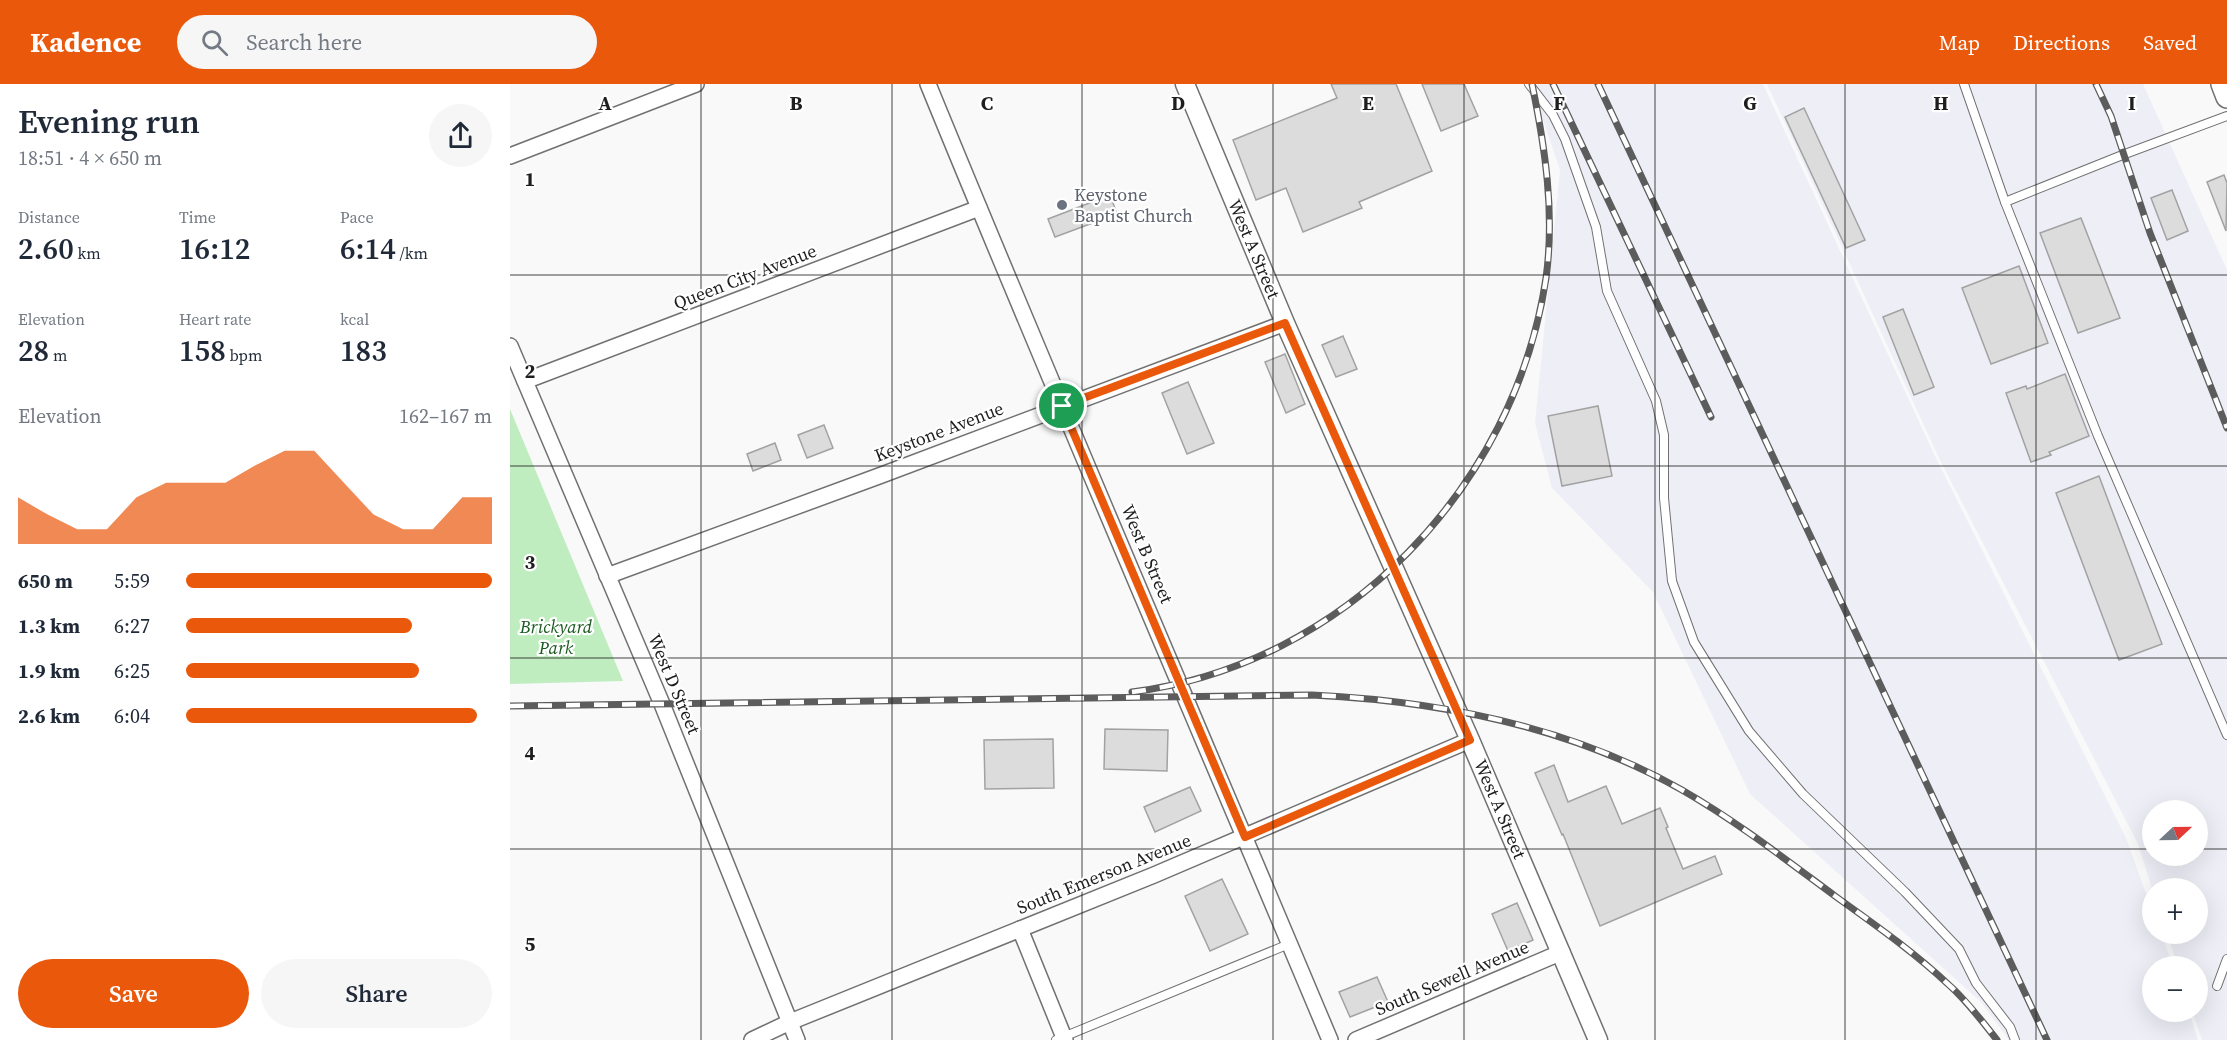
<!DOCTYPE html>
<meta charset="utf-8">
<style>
body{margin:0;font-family:"Source Serif 4",serif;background:#f6f6f7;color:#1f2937;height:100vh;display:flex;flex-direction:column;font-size:22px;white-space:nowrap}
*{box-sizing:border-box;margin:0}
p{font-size:20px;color:#747a83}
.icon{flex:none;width:33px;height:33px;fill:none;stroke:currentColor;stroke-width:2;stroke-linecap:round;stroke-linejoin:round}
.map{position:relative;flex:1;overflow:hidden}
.drawer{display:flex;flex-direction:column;background:#fff;width:510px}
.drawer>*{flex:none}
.needle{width:39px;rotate:68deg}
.tools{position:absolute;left:1632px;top:716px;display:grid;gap:12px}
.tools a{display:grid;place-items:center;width:66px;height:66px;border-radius:50%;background:#fff;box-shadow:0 6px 24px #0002;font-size:30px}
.pin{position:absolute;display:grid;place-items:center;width:51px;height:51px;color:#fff;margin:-26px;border:3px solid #fff;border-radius:50%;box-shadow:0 2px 6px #0007}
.round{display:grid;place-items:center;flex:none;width:63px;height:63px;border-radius:32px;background:#f6f6f7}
.headline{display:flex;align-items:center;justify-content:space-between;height:102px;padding:0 18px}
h1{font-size:33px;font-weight:600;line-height:45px}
.stats{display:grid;grid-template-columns:repeat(3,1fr);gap:9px;height:102px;padding:6px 18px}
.stats div{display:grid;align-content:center}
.stats b{font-size:30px;font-weight:600}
.stats small{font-size:16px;font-weight:400}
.stats p{font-size:16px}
.chart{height:168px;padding:12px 18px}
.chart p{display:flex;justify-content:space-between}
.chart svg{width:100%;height:108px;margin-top:6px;fill:#ea580c;opacity:.7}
.button{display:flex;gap:12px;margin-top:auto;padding:12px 18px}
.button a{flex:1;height:69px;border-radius:36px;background:#ea580c;color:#fff;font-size:24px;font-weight:600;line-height:69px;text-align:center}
.button a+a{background:#f6f6f7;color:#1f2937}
ul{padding:0 18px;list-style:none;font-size:20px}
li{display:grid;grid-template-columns:96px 72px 1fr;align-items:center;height:45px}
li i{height:15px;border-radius:8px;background:#ea580c}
header{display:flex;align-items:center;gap:36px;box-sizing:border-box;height:84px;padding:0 30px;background:#ea580c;color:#fff}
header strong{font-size:28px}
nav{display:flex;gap:33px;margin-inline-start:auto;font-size:21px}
.search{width:420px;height:54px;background:#f6f6f7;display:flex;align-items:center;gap:15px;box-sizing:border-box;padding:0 21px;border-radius:33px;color:#747a83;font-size:22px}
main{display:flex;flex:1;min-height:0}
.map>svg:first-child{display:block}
.built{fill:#eeeef7;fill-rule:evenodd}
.green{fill:#bfedbf}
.building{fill:#dcdcdd;stroke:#a3a2a3;stroke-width:1.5}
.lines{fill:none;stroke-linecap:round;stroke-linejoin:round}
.service-casing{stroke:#717172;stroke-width:10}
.minor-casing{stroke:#717172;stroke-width:18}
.tertiary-casing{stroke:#717172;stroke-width:21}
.secondary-casing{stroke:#717172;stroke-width:24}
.service{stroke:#fff;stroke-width:8}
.minor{stroke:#fff;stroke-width:15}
.tertiary{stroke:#fff;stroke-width:18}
.secondary{stroke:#fff;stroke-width:21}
.rail-casing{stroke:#5c5c5c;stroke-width:7}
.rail{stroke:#fff;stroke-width:4.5;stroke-dasharray:14;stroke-linecap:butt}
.route-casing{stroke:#fff;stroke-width:12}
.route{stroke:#ea580c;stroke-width:8}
.grid{fill:none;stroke:#1e1e1e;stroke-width:1.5;stroke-opacity:0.55}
.worship-dot{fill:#6b7280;stroke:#fff;stroke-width:2}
.labels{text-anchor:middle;stroke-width:4.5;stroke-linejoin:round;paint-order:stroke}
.worship-label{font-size:18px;fill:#5b616d;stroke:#fff;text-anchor:start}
.street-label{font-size:18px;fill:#1e1e1e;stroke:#fff}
.park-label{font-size:18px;font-style:italic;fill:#1a591f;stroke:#fff}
.grid-label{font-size:20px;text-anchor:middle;font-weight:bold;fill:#1e1e1e;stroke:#fff;stroke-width:4.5;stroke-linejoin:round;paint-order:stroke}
</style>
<header>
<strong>Kadence</strong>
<div class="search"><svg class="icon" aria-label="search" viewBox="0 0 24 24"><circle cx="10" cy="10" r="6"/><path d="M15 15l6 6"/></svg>Search here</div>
<nav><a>Map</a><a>Directions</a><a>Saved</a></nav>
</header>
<main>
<section class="drawer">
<div class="headline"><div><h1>Evening run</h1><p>18:51 · 4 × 650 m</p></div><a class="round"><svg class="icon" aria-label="share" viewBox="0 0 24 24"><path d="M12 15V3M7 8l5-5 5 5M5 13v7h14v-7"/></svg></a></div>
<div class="stats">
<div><p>Distance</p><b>2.60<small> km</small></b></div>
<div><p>Time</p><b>16:12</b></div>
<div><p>Pace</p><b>6:14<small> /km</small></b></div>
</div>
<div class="stats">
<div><p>Elevation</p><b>28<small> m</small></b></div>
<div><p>Heart rate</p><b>158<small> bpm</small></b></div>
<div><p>kcal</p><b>183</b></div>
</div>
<div class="chart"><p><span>Elevation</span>162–167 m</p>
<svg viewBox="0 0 160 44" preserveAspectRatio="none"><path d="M0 44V25L10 32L20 38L30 38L40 25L50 19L60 19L70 19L80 12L90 6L100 6L110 19L120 32L130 38L140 38L150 25L160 25V44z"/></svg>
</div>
<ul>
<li><b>650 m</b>5:59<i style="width:100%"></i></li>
<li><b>1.3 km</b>6:27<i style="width:74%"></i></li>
<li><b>1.9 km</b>6:25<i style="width:76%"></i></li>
<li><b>2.6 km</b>6:04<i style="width:95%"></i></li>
</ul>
<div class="button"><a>Save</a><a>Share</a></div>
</section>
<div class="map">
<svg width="1717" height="956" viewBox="0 0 1717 956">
<rect width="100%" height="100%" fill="#f9f9fa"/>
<g class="built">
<polygon points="1021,0 1253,0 1424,370 1616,754 1642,826 1642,849 1651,849 1663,882 1642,882 1642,927 1679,927 1688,956 1499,956 1471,918 1240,710 1143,508 1042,404 1025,339 1050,86"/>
<path d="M 1257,0 L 1633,0 L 1717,186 L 1717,956 L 1692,956 L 1682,927 L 1688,927 L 1688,882 L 1668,882 L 1657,849 L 1688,849 L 1688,804 L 1642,804 L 1628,760 L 1428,372 ZM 1642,726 L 1688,726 L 1688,771 L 1642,771 Z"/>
</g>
<polygon class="green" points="0,325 113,597 0,600"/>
<g class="building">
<polygon points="821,0 886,0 922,87 849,118 852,124 793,148 776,104 746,116 723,56 827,14"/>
<polygon points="912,0 954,0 968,32 931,47"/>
<polygon points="1294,24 1355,156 1336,164 1275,33"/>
<polygon points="1714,91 1717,99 1716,147 1697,98"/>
<polygon points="1662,106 1678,147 1657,156 1641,114"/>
<polygon points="600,111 607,130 545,153 538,135"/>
<polygon points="1571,134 1610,234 1568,249 1530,149"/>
<polygon points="1509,182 1538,259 1481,280 1452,204"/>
<polygon points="1393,225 1424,303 1404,311 1373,233"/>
<polygon points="833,252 847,285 826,293 812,261"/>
<polygon points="775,270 795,320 776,329 755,278"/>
<polygon points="1555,290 1579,352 1539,368 1541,371 1521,378 1496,309 1516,302 1517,305"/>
<polygon points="678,298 704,359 677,370 652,309"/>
<polygon points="1088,322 1102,392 1052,402 1038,332"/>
<polygon points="314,341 323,364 297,374 288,351"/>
<polygon points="265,359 271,376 243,387 237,370"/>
<polygon points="1589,392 1652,560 1609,576 1546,409"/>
<polygon points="595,645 658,646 657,687 594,685"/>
<polygon points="543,655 544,704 475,705 474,656"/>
<polygon points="1044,681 1058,718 1096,702 1112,740 1150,724 1158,743 1156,744 1173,785 1205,772 1212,790 1090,842 1053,750 1052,751 1025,689"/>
<polygon points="680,703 691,727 645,748 634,723"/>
<polygon points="712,795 738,850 700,867 675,812"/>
<polygon points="1007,819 1023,856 998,867 982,830"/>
<polygon points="867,893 878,918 840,933 829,908"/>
</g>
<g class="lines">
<g class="service-casing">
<g id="service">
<polyline points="1019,0 1043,31 1055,55 1086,143 1097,207 1146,317 1154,351 1154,414 1162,497 1184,558 1239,647 1293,710 1395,808 1449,865 1466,899 1500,943 1505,956"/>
<polyline points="1454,0 1495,118 1588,352 1717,651"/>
<polyline points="1495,118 1615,70 1717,32"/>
<polyline points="1707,902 1717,875"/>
<polyline points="546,956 779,860"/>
</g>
</g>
<g class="minor-casing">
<g id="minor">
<path d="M 418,0 C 549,320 686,637 820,956"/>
<polyline points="0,72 186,0"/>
<polyline points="0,262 152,620 287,956"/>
<polyline points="15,297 469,124"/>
<polyline points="97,492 369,392 775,239"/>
<polyline points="510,845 555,956"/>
<polyline points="242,956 280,938 644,791 960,656"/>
<polyline points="846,956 1052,868"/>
</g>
</g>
<g class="tertiary-casing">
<polyline id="tertiary" points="675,0 775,239 960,656 1088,956"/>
</g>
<g class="secondary-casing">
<polyline id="secondary" points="1712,0 1717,13"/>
</g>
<use href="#service" class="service"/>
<use href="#minor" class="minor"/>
<use href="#tertiary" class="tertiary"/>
<use href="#secondary" class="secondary"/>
<g class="rail-casing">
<g id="rail">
<polyline points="1043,0 1201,333"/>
<polyline points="1088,0 1537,956"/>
<polyline points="1586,0 1601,32 1640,149 1717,344"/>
<path d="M 622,608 C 835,581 1005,403 1036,194 C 1045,129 1035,63 1022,0"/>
<path d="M 0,622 L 802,611 C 930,617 1059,642 1172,706 C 1226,737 1275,775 1325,812 C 1364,840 1404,868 1439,901 C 1457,917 1472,937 1487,956"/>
</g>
</g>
<use href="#rail" class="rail"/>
</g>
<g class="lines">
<g class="route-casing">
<polygon id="route" points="775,239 960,656 735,753 552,322"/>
</g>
<use href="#route" class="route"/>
</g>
<path class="grid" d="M 191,0 L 191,956M 382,0 L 382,956M 572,0 L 572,956M 763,0 L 763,956M 954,0 L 954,956M 1145,0 L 1145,956M 1335,0 L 1335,956M 1526,0 L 1526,956M 0,191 L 1717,191M 0,382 L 1717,382M 0,574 L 1717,574M 0,765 L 1642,765M 1688,765 L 1717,765"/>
<circle class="worship-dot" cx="552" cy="121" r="6"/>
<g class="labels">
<g class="worship-label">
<text x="564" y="117">Keystone<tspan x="564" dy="21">Baptist Church</tspan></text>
</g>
<g class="street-label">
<text transform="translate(744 165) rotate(67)" y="6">West A Street</text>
<text transform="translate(235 193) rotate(-21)" y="6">Queen City Avenue</text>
<text transform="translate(429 348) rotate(-21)" y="6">Keystone Avenue</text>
<text transform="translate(637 470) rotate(67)" y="6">West B Street</text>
<text transform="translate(164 600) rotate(67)" y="6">West D Street</text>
<text transform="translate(990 725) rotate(67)" y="6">West A Street</text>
<text transform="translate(594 790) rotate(-22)" y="6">South Emerson Avenue</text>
<text transform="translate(942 894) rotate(-23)" y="6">South Sewell Avenue</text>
</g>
<g class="park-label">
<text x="46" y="549">Brickyard<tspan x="46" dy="21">Park</tspan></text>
</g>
</g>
<g class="grid-label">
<text x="95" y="26">A</text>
<text x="286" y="26">B</text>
<text x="477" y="26">C</text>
<text x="668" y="26">D</text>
<text x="858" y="26">E</text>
<text x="1049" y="26">F</text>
<text x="1240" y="26">G</text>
<text x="1431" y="26">H</text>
<text x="1622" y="26">I</text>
<text x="20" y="102">1</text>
<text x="20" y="294">2</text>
<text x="20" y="485">3</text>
<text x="20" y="676">4</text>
<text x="20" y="867">5</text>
</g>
</svg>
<div class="tools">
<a><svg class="needle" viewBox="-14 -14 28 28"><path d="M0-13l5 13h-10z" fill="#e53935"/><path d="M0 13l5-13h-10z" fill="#747a83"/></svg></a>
<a>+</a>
<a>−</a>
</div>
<div class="pin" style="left:552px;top:322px;background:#1e9e55"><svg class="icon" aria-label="arrive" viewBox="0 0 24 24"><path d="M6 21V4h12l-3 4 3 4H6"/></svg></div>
</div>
</main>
